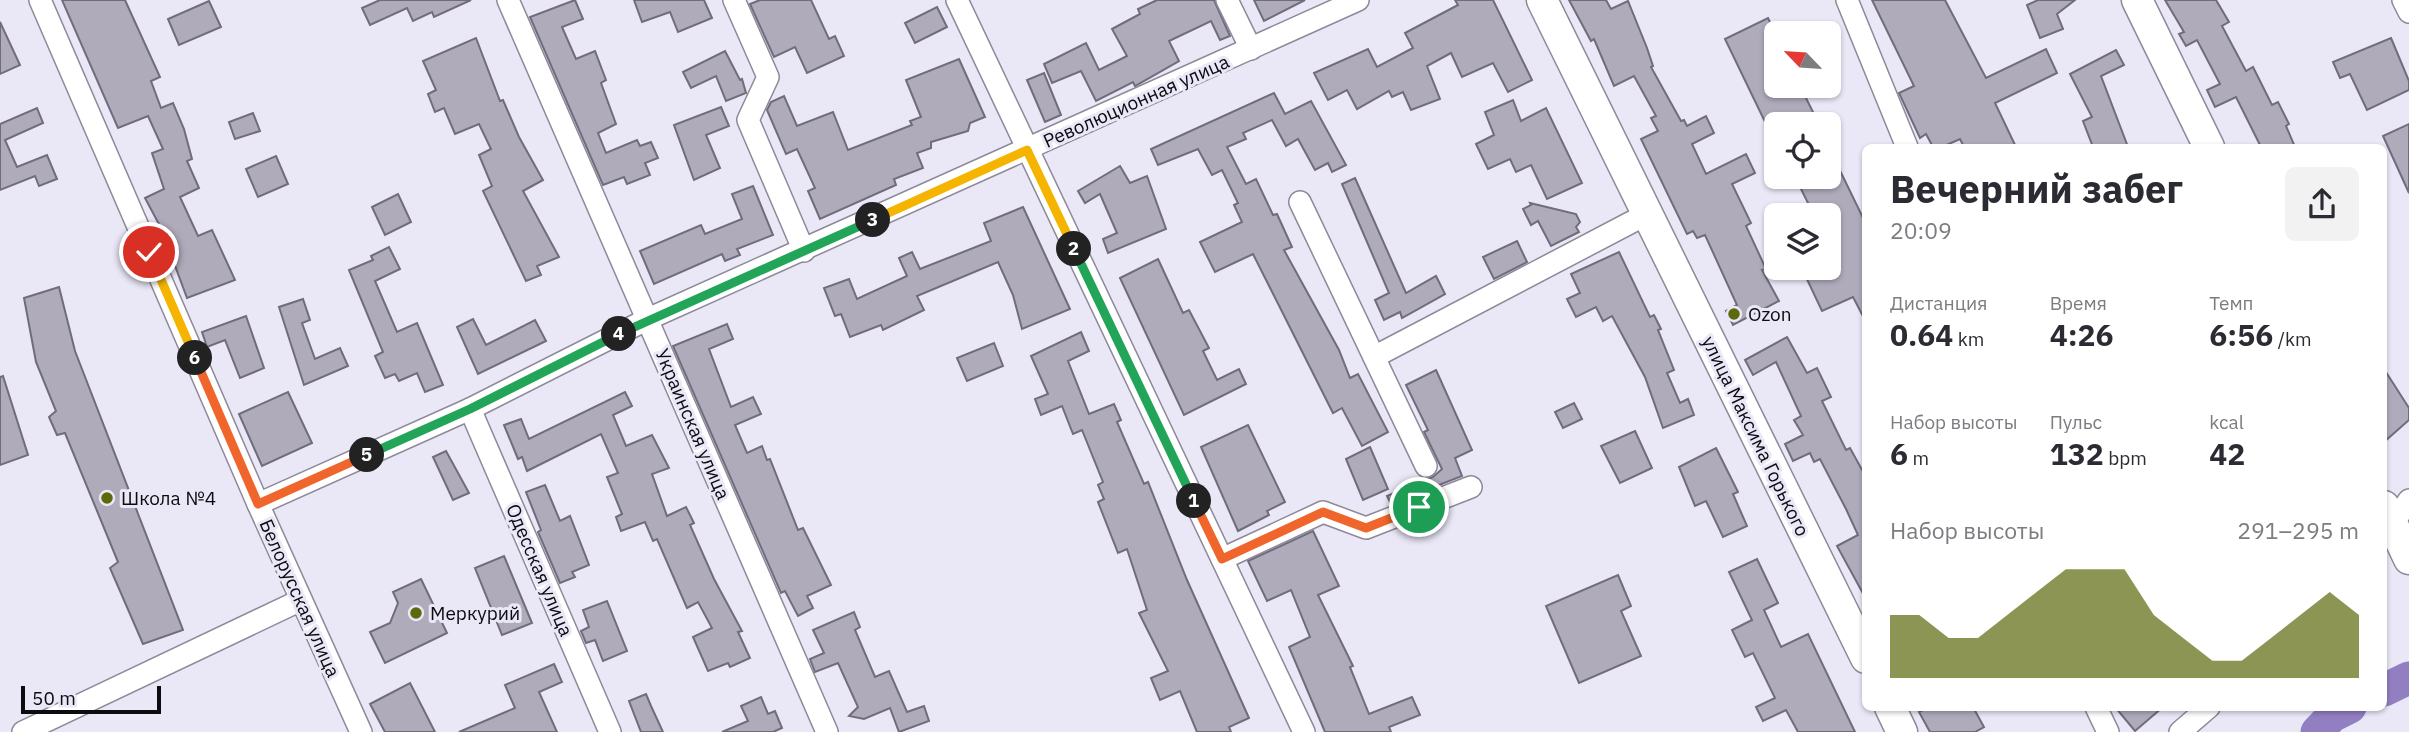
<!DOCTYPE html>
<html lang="ru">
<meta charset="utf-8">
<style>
body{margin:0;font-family:"IBM Plex Sans",sans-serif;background:#f2f2f3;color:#2b2b33;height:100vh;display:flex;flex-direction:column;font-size:26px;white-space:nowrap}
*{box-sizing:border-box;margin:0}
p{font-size:23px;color:#7c7c81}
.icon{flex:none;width:38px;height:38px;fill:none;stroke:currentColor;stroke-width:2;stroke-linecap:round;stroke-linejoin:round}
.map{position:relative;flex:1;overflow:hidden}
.panel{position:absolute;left:1862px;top:144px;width:525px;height:567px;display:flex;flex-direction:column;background:#fff;border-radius:10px;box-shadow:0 2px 5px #0004}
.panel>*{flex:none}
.needle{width:46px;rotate:295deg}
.controls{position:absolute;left:1764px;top:21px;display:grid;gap:14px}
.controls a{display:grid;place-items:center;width:77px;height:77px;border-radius:10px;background:#fff;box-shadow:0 2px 5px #0004;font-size:35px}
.scale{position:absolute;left:21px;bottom:18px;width:140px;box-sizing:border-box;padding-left:7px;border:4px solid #0c0b10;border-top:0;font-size:19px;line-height:24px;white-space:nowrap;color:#0c0b10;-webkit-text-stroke:5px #eae7f7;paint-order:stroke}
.pin{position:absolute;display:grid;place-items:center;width:60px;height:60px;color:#fff;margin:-30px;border:4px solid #fff;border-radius:50%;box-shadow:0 2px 7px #0007}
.km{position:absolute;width:35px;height:35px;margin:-18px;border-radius:50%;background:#222;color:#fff;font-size:19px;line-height:35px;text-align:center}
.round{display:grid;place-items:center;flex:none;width:74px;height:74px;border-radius:10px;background:#f2f2f3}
.overview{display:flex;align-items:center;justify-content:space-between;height:119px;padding:0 28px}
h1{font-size:38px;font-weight:700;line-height:52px}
.figures{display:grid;grid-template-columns:repeat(3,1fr);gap:10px;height:119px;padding:7px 28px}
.figures div{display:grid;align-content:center}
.figures b{font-size:30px;font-weight:700}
.figures small{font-size:19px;font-weight:400}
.figures p{font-size:19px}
.chart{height:196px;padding:14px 28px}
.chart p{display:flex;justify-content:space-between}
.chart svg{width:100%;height:126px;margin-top:7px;fill:#5e690e;opacity:.7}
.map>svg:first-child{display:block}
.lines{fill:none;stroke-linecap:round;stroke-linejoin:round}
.river{stroke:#927fc2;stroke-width:33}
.building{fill:#afabbb;stroke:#706c7b;stroke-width:2}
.street-casing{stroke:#8d8999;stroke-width:24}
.secondary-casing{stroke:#8d8999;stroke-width:33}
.street{stroke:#fff;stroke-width:21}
.secondary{stroke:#fff;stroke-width:30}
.split-1-casing{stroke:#fff;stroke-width:14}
.split-2-casing{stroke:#fff;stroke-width:14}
.split-3-casing{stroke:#fff;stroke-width:14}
.split-4-casing{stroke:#fff;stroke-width:14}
.split-5-casing{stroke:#fff;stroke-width:14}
.split-6-casing{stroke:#fff;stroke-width:14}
.split-7-casing{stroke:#fff;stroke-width:14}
.split-1{stroke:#f0652b;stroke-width:9}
.split-2{stroke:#22a559;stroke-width:9}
.split-3{stroke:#f5b400;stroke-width:9}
.split-4{stroke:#22a559;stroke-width:9}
.split-5{stroke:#22a559;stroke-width:9}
.split-6{stroke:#f0652b;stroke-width:9}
.split-7{stroke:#f5b400;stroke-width:9}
.poi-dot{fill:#5e690e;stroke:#eae7f7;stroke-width:2.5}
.labels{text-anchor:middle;stroke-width:6;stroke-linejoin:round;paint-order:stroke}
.street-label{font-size:19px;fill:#0c0b10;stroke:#eae7f7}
.poi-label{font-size:19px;fill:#0c0b10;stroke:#eae7f7;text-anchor:start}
</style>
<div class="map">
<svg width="2409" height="732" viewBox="0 0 2409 732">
<rect width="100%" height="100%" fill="#eae7f7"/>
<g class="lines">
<g class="river">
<polyline points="2384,690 2409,678"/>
<polyline points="2317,732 2332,716 2350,707"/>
</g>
</g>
<g class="building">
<polygon points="62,0 125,0 160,77 151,81 161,108 173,103 184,129 192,159 187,161 199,188 180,197 198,236 212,230 235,280 187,298 161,228 145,198 164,189 152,153 163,149 148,116 118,128"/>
<polygon points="380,0 471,0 434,17 432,12 413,21 407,8 370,25 362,8"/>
<polygon points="575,0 583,19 562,27 576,59 595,51 606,80 601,83 616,124 598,133 606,153 637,140 640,146 651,142 658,158 645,163 650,175 627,184 624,177 603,185 530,17"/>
<polygon points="634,0 704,0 712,18 678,32 670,12 642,22"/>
<polygon points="760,0 811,0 829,39 835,36 844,56 807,73 795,47 774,57 750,4"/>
<polygon points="1157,0 1214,0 1230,36 1220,40 1211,21 1169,41 1179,61 1135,86 1133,82 1096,101 1081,71 1052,83 1044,64 1086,43 1099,70 1127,56 1112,29 1140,14 1138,9"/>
<polygon points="1254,0 1305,0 1264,21"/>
<polygon points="1455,0 1493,0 1532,80 1508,92 1493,63 1462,77 1451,53 1427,66 1440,99 1411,110 1403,92 1392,97 1389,91 1357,109 1347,90 1328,100 1314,73 1368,49 1377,67 1413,48 1405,33 1458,5"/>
<polygon points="1569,0 1606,0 1611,9 1628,1 1647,48 1653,66 1651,67 1681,121 1684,120 1687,126 1706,116 1714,133 1692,144 1706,174 1746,154 1755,173 1732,184 1751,223 1746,226 1766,269 1762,270 1779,301 1733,325 1726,311 1737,305 1705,235 1697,238 1693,231 1687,234 1641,139 1658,131 1651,118 1656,116 1634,76 1614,86 1594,39 1591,41"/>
<polygon points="1872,0 1945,0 1986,78 2046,49 2057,73 1995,103 2016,147 1964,147 1960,139 1942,147 1933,147 1926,134 1920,138 1899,93 1914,86"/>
<polygon points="2038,0 2075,0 2057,14 2063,29 2040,38 2027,5"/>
<polygon points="2165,0 2216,0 2229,22 2222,26 2246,71 2253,67 2272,105 2278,102 2289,124 2286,126 2295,147 2261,147 2236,97 2215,107 2207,90 2220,84 2197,40 2186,46 2179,34 2184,32"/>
<polygon points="209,1 221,27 179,45 168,19"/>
<polygon points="937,7 947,27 915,43 905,23"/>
<polygon points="1768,18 1776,35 1776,86 1800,86 1819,124 1766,124 1725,39"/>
<polygon points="0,22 20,65 0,74"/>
<polygon points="476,38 500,101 503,100 519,137 543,180 523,191 559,257 537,266 541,275 526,281 483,191 492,186 479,155 491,149 479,124 455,134 444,108 435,112 428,94 436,90 423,61"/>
<polygon points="2391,38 2409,81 2409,90 2367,110 2350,74 2340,78 2333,62"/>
<polygon points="2116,50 2124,65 2101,76 2128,147 2093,147 2083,121 2092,117 2070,74"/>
<polygon points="725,51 740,80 742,79 746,93 726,101 716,76 691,88 683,72"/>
<polygon points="959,59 985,117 970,123 968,131 931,142 931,148 917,153 923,168 894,179 896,185 820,219 808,191 815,188 797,149 786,154 767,110 771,102 784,96 797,126 833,112 848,150 912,125 910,121 921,117 906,80"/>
<polygon points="1044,73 1061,115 1045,122 1027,80"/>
<polygon points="1274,93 1285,114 1311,101 1346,165 1332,172 1328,163 1315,170 1298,139 1286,146 1272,120 1243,133 1246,139 1227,147 1246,184 1256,179 1273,215 1277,214 1292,247 1284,250 1339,350 1350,378 1358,374 1388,432 1362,446 1342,408 1333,413 1253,254 1215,272 1200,242 1242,222 1234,205 1238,203 1222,170 1212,175 1198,149 1158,165 1151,149"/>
<polygon points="1513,100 1521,121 1546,108 1582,183 1547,199 1531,165 1516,172 1510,159 1488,169 1476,144 1494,135 1485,112"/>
<polygon points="721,107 729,126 706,135 720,168 694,180 674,125"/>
<polygon points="37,108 43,123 5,140 17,167 47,155 57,179 39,186 35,176 0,190 0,124"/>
<polygon points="253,113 260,131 235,139 229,122"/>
<polygon points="2409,124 2409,193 2383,136"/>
<polygon points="1829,148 1866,224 1866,322 1853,297 1822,311 1804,273 1814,268 1839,268 1829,246 1829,215 1814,215 1795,177 1829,177"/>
<polygon points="276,156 288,184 258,197 246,169"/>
<polygon points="1120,166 1130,183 1147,176 1166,229 1108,253 1103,239 1117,233 1100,194 1085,203 1078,191"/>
<polygon points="1355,178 1406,293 1436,276 1445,294 1402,318 1400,312 1384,320 1375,300 1389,293 1342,184"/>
<polygon points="753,186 773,235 737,249 740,255 725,261 722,254 654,284 640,251 701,225 705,234 742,219 732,194"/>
<polygon points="398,194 411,222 385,235 372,207"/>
<polygon points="1530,203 1576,214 1580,222 1576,227 1579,232 1551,246 1538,221 1531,225 1523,209 1531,205"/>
<polygon points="1023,207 1070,309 1022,329 1013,295 998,262 917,296 924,310 883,330 881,325 850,337 841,314 835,316 824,288 849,279 857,299 907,276 899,258 912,252 920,269 991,241 984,223"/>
<polygon points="1517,241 1527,262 1494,279 1483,257"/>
<polygon points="389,247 400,269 375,281 397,332 417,323 443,385 425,392 417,373 399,381 395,374 385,378 375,356 383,352 349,270 373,260 371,256"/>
<polygon points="1619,252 1650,317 1654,315 1661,329 1658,330 1674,370 1667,373 1680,403 1688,399 1694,415 1663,428 1645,377 1612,316 1603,321 1596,307 1576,317 1567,299 1580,293 1571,274"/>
<polygon points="1158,259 1183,313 1189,310 1209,348 1203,351 1217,380 1239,369 1246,384 1184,415 1120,278"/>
<polygon points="59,287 75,351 183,630 143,644 110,568 118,562 65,433 57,435 49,417 56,411 36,362 24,298"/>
<polygon points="303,299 310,320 302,323 315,359 340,348 348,366 304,385 279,307"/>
<polygon points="246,316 264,368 240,378 225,340 207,347 202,332"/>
<polygon points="473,319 486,345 535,320 546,341 478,374 457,327"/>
<polygon points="727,324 733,339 709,349 731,407 753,397 761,414 735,425 747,453 762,446 767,460 770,459 798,530 803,528 831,585 807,596 813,608 798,616 785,591 781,593 673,346"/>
<polygon points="1081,332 1089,351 1068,361 1089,414 1114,404 1121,420 1117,422 1144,484 1148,482 1187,580 1249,718 1229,727 1231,732 1197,732 1180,691 1160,700 1151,678 1168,671 1139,613 1147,610 1127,549 1118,553 1098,502 1104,499 1098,485 1103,482 1082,430 1073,434 1062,406 1041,415 1035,399 1048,394 1031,356"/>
<polygon points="1787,337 1807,373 1817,368 1831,397 1822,401 1846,450 1850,448 1866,477 1866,599 1837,546 1858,535 1846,509 1820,459 1814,462 1810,453 1793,461 1785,444 1803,435 1794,420 1801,416 1776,362 1753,375 1745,360"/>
<polygon points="994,343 1003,366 967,381 957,358"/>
<polygon points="2384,369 2409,408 2409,420 2384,442"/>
<polygon points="1436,370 1472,450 1455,458 1462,476 1391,504 1387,496 1433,477 1442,469 1424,432 1428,430 1406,385"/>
<polygon points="3,376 28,455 0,465 0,377"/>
<polygon points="288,392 312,443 262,466 239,414"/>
<polygon points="625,392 632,406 613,415 626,446 652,435 669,468 652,474 667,516 686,507 694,523 690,525 714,579 742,631 738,632 750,658 730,667 728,663 708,671 693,637 712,628 698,602 687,608 657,539 653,541 645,522 621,531 616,517 622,514 607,477 618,473 601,434 527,471 522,457 518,459 504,425 521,419 529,439"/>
<polygon points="1574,403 1582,419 1563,428 1555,412"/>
<polygon points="1248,425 1285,502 1267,511 1269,515 1238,531 1201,447"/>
<polygon points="1635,431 1652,468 1620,483 1601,446"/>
<polygon points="1370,447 1388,489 1363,500 1346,459"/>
<polygon points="1716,448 1738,492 1733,494 1747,526 1723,537 1706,501 1695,506 1679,467"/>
<polygon points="446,451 469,493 453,500 433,457"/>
<polygon points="545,485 560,521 570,516 589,565 572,572 575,577 560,583 538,532 541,530 526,492"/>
<polygon points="1313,531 1339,586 1318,595 1353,666 1350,667 1369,714 1412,697 1420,715 1389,727 1391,732 1325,732 1289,647 1310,637 1291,590 1267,601 1248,561"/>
<polygon points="504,556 532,623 502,635 475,568"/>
<polygon points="1757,559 1778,603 1764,610 1781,647 1808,634 1855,732 1798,732 1786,710 1763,721 1756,707 1775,698 1753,653 1745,657 1732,630 1752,620 1729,572"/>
<polygon points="1618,575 1631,606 1621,611 1641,656 1579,683 1546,606"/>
<polygon points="421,579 447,633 385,663 370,632 390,623 398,603 393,592"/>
<polygon points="607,601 627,651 603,661 595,640 586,643 581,631 589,627 583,610"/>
<polygon points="854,612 860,627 855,630 875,677 889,671 907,712 924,706 929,721 899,732 890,708 864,719 849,716 858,707 838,663 815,672 810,659 824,653 813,630"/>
<polygon points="554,664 562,682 539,692 557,732 459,732 515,708 505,685"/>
<polygon points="410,683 435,732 385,732 370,704"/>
<polygon points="646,694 651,706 663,732 641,732 629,701"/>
<polygon points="761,697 768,714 775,711 782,728 773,732 722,732 748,721 741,706"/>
<polygon points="1929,707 1973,707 1984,727 1975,732 1930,732 1919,712"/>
<polygon points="2115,707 2163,707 2135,731"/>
</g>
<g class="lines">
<g class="street-casing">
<g id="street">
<polyline points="40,0 258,504 361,732"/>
<polyline points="508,0 827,732"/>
<polyline points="734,0 768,77 748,120 804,251"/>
<polyline points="957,0 1304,732"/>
<polyline points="1227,0 1251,49"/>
<polyline points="1847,0 1907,147"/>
<polyline points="2403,0 2409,12"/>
<polyline points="1300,202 1426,466"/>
<polyline points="1374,357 1647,214"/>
<polyline points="470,409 610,732"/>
<polyline points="258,504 470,409 648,319 1358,0"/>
<polyline points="2388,531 2409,500"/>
<polyline points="1222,559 1323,512 1366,528 1471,487"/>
<polyline points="2096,707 2108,732"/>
<polyline points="23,732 301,600"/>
<polyline points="2180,732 2209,707"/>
</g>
</g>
<g class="secondary-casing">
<g id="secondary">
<polyline points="1542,0 1866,658"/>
<polyline points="2137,0 2209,147"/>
<polyline points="2384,506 2409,559"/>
<polyline points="1890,707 1902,732"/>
</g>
</g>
<use href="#street" class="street"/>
<use href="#secondary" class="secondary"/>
</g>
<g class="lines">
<g class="split-1-casing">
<polyline id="split-1" points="1194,501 1222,559 1323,512 1366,528 1419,507"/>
</g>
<g class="split-2-casing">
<polyline id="split-2" points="1074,249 1194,501"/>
</g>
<g class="split-3-casing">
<polyline id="split-3" points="873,220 1027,150 1074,249"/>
</g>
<g class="split-4-casing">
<polyline id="split-4" points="619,334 873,220"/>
</g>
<g class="split-5-casing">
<polyline id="split-5" points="367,455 470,409 619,334"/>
</g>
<g class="split-6-casing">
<polyline id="split-6" points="195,358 258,504 367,455"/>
</g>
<g class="split-7-casing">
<polyline id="split-7" points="149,252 195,358"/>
</g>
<use href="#split-1" class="split-1"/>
<use href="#split-2" class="split-2"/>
<use href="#split-3" class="split-3"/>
<use href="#split-4" class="split-4"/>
<use href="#split-5" class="split-5"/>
<use href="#split-6" class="split-6"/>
<use href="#split-7" class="split-7"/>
</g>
<g class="poi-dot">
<circle cx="1734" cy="314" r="7"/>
<circle cx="107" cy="498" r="7"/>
<circle cx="416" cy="613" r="7"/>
</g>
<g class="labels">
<g class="street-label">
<text transform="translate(1136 101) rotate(-24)" y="7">Революционная улица</text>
<text transform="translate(693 424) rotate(67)" y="7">Украинская улица</text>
<text transform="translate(1756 436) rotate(64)" y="7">улица Максима Горького</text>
<text transform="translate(540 570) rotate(67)" y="7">Одесская улица</text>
<text transform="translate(300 598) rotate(66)" y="7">Белорусская улица</text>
</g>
<g class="poi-label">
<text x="1748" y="321">Ozon</text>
<text x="121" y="505">Школа №4</text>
<text x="430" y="620">Меркурий</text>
</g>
</g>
</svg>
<div class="controls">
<a><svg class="needle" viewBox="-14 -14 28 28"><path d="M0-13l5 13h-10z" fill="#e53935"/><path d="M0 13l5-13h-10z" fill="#7c7c81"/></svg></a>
<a><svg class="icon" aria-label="locate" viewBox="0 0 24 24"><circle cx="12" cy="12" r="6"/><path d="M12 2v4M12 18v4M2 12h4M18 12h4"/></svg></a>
<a><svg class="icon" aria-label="layers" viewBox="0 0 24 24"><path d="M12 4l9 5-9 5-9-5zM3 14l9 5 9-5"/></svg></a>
</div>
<div class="scale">50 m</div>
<div class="pin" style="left:1419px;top:507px;background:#1e9e55"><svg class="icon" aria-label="arrive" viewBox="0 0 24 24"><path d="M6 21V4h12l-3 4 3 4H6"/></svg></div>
<div class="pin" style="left:149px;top:252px;background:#d93025"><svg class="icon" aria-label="check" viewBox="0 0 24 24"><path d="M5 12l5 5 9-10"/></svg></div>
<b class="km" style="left:1194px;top:501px">1</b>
<b class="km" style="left:1074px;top:249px">2</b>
<b class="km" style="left:873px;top:220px">3</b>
<b class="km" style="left:619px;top:334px">4</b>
<b class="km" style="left:367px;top:455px">5</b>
<b class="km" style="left:195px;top:358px">6</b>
<section class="panel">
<div class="overview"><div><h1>Вечерний забег</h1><p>20:09</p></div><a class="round"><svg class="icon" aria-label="share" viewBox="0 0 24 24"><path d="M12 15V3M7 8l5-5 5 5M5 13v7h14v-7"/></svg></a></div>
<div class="figures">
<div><p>Дистанция</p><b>0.64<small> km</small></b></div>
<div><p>Время</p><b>4:26</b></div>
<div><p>Темп</p><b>6:56<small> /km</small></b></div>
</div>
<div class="figures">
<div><p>Набор высоты</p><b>6<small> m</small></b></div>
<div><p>Пульс</p><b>132<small> bpm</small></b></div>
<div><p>kcal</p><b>42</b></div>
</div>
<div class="chart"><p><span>Набор высоты</span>291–295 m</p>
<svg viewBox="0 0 160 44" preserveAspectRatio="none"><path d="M0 44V22L10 22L20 30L30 30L40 22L50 14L60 6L70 6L80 6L90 22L100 30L110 38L120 38L130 30L140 22L150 14L160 22V44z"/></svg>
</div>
</section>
</div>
